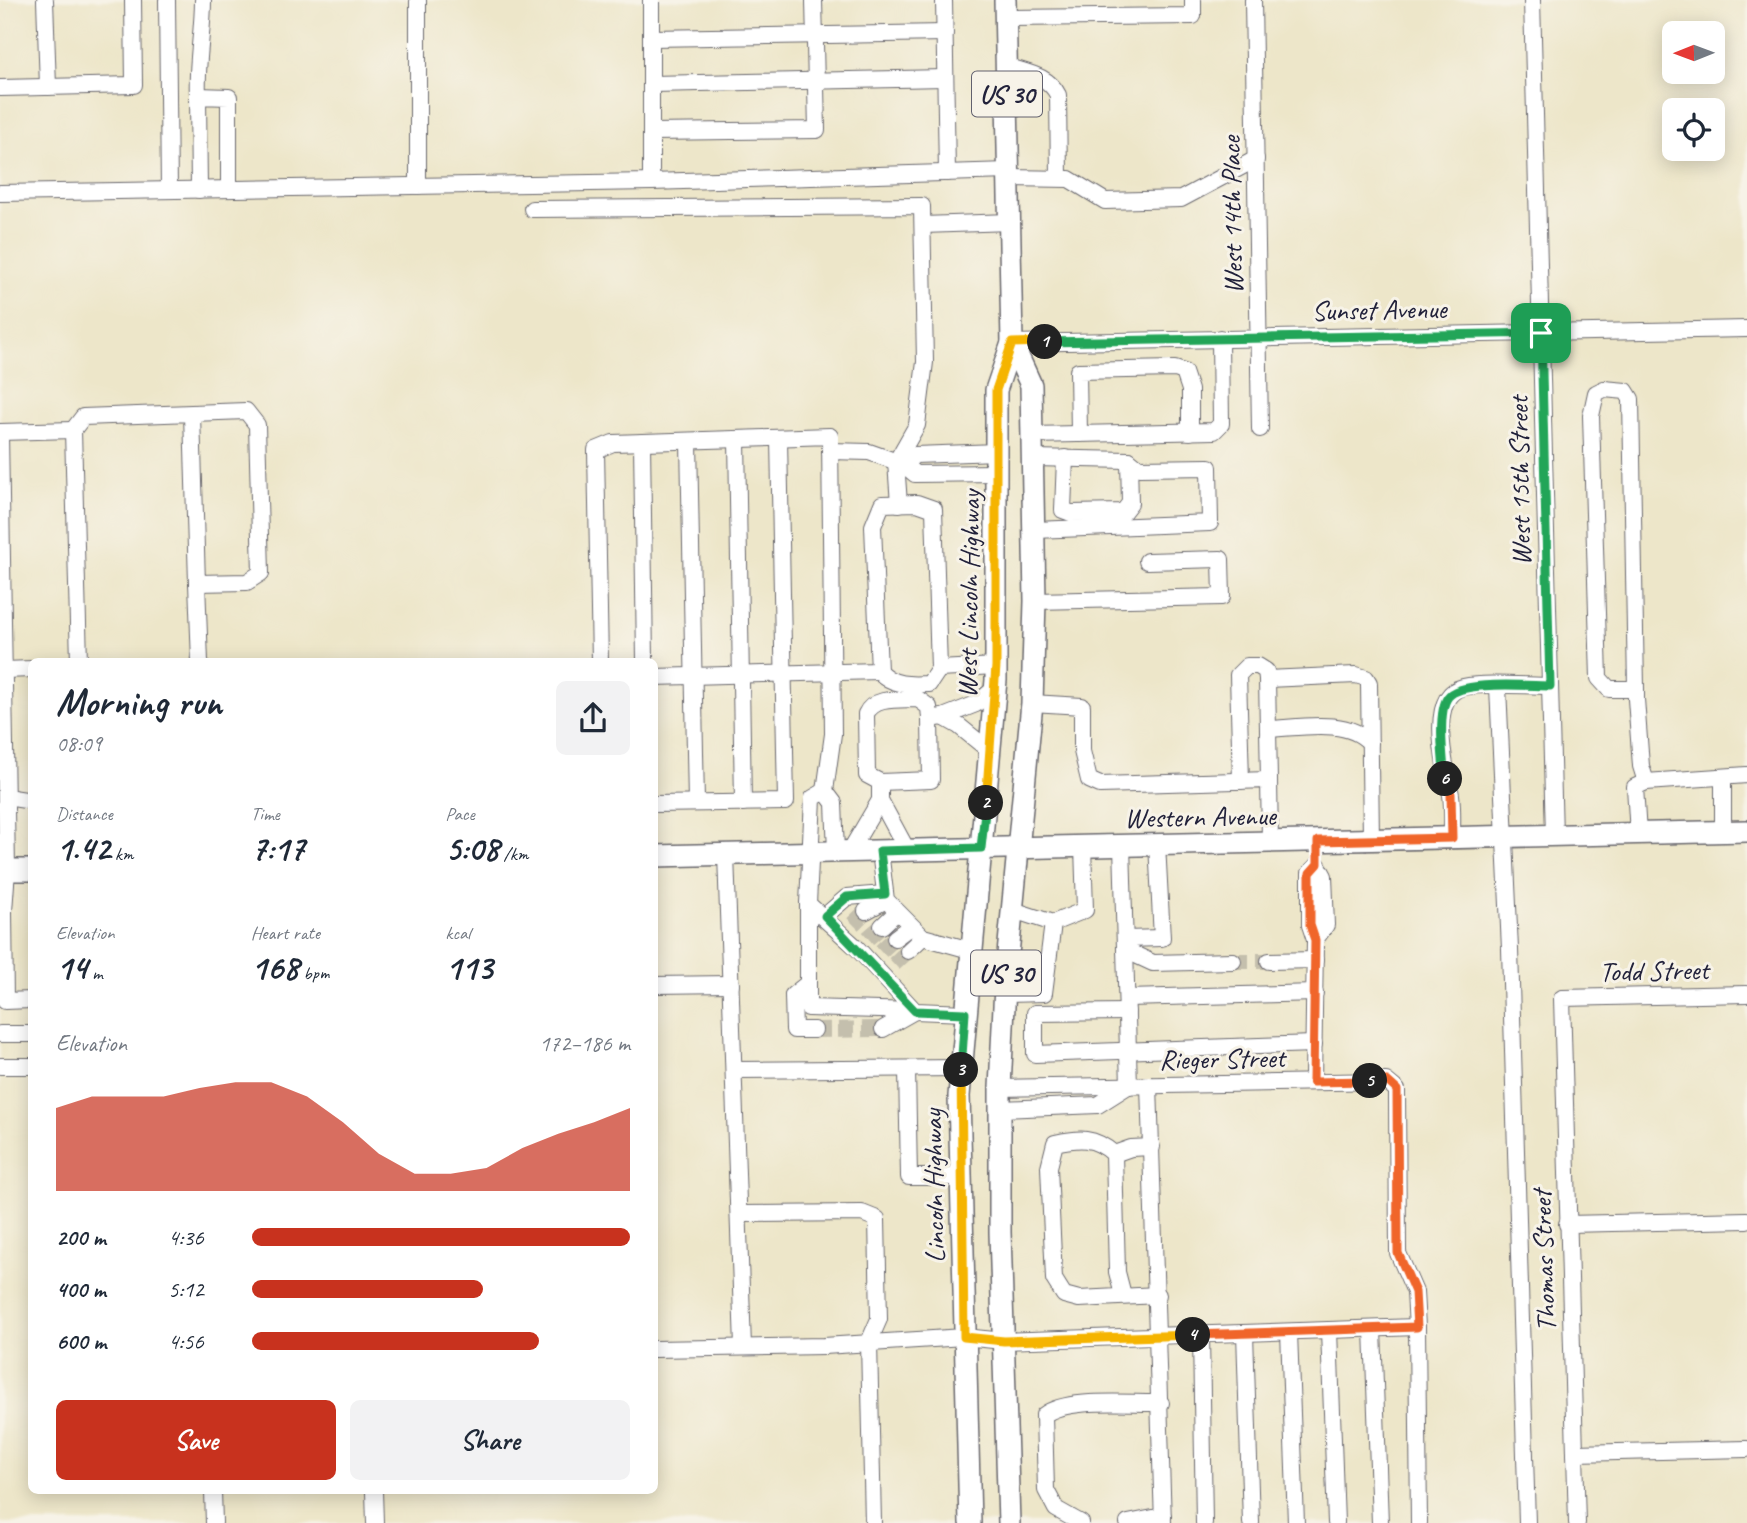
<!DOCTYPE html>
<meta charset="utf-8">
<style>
body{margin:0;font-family:Caveat,sans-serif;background:#f2f2f3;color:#1f2937;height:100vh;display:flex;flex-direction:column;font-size:26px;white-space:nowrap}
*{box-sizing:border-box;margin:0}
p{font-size:23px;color:#747a83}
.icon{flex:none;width:38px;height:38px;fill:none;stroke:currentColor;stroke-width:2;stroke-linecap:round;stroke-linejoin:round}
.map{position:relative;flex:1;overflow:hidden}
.panel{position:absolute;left:28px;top:658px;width:630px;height:836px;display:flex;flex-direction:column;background:#fff;border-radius:10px;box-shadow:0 4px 18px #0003}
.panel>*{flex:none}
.needle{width:46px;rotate:269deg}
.buttons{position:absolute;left:1662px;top:21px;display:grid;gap:14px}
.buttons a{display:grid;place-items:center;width:63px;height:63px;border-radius:10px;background:#fff;box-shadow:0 4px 18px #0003;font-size:35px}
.pin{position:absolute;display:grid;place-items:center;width:60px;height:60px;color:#fff;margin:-30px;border-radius:14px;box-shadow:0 4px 10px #0006}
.km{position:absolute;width:35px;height:35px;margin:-18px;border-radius:50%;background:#222;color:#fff;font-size:19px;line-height:35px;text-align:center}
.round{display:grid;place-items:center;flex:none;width:74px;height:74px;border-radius:10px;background:#f2f2f3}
.headline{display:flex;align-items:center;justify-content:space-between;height:119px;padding:0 28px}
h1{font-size:38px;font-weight:700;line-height:52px}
.metrics{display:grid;grid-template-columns:repeat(3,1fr);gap:10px;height:119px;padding:7px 28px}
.metrics div{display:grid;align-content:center}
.metrics b{font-size:35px;font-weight:700}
.metrics small{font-size:19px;font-weight:400}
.metrics p{font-size:19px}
.chart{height:196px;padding:14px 28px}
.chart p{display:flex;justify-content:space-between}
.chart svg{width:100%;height:126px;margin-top:7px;fill:#c8321e;opacity:.7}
.action{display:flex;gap:14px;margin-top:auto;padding:14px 28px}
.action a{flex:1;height:80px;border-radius:10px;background:#c8321e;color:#fff;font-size:28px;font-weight:700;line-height:80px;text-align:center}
.action a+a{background:#f2f2f3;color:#1f2937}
ul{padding:0 28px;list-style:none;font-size:23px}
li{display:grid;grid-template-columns:112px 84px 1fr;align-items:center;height:52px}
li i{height:18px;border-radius:9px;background:#c8321e}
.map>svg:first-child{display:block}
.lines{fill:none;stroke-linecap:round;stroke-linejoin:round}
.minor-tunnel{stroke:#c4bfad;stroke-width:16;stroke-dasharray:16 8;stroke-linecap:butt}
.minor-casing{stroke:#69676d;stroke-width:18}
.major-casing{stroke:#69676d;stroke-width:24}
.minor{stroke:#fff;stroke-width:16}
.major{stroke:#fff;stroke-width:21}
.split-1-casing{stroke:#fff;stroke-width:14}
.split-2-casing{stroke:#fff;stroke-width:14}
.split-3-casing{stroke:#fff;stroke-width:14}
.split-4-casing{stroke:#fff;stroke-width:14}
.split-5-casing{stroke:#fff;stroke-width:14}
.split-6-casing{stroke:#fff;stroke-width:14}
.split-7-casing{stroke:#fff;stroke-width:14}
.split-1{stroke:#22a559;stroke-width:9}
.split-2{stroke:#f5b400;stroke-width:9}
.split-3{stroke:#22a559;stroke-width:9}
.split-4{stroke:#f5b400;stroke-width:9}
.split-5{stroke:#f0652b;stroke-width:9}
.split-6{stroke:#f0652b;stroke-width:9}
.split-7{stroke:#22a559;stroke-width:9}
.labels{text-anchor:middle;stroke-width:6;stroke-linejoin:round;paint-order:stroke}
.shield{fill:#f7f3e8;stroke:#62616f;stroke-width:2}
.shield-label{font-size:26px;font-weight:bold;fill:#22223b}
.street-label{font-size:28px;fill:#22223b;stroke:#f7f3e8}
</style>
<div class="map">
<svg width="1747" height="1523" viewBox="0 0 1747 1523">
<rect width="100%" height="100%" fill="#f7f3e8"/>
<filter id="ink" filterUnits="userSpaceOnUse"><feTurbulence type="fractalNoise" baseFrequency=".0143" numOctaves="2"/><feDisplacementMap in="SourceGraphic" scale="14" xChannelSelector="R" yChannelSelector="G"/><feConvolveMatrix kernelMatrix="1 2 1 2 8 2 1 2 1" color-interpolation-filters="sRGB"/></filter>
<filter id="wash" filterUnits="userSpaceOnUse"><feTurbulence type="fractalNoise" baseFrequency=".00686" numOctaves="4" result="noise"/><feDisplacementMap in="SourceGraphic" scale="28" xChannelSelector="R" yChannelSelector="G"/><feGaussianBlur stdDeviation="1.57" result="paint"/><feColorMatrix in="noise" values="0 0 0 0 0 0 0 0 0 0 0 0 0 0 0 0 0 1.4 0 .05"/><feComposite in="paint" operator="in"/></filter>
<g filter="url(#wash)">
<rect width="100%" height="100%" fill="#ede6c9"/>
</g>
<g filter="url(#ink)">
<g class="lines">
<g class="minor-tunnel">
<polyline points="853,924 866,911"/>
<polyline points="868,938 882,926"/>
<polyline points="881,951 895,938"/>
<polyline points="1233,961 1269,961"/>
<polyline points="894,964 908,951"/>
<polyline points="814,1030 883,1029"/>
</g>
<g class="minor-casing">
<g id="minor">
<polyline points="45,0 48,87"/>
<polyline points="167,0 169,190"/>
<polyline points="944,0 947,173"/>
<polyline points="1253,0 1260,429"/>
<polyline points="1532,0 1554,836"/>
<polyline points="1006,18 1193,16 1193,0"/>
<polyline points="651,38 945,33"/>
<path d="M 1006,66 C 1027,73 1048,75 1058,95 L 1059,178"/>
<polyline points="651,84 945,78"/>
<polyline points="0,88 134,85 133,0"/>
<path d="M 198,96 C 196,63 203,33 203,0"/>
<polyline points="651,132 817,130 814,0"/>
<polyline points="1009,178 1069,179 1105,201 1181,199 1256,159"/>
<polyline points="651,182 1009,171"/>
<polyline points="418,186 418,0"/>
<polyline points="199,190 198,96 229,97 229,189"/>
<polyline points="0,193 651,182 651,0"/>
<polyline points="532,209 922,206 925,362 917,425 896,462 899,504"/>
<polyline points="923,225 1010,222"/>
<polyline points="1012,343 1747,329"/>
<polyline points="73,430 83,417 246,411 257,425 261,573 247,582 197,583 192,414"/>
<polyline points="0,432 73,430 79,662"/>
<polyline points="0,434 7,870 4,911 5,1001 32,1000"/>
<polyline points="1079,434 1078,371 1175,369 1184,372 1190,390 1190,432"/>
<polyline points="1032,435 1214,431 1221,424 1220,338"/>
<polyline points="737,439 743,803"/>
<polyline points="689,441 696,803"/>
<polyline points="642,442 645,662"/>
<polyline points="830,451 869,452 903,464"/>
<polyline points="997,452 915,455 903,464 915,474 998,473"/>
<polyline points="1033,458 1129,460 1139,468 1209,467 1210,523 1035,530"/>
<polyline points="1065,458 1063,510 1071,513 1123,512 1130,503 1129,460"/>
<path d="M 917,503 L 934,509 L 939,669 L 929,684 C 910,685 892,686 879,671 L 873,526 L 882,504 Z"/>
<polyline points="197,583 200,662"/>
<polyline points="1035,601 1222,597 1221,559 1147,561"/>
<polyline points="600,662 596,450 613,443 830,436 833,734 825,791"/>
<polyline points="939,669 996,666"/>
<polyline points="4,670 32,669"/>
<polyline points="654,677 879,671"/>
<polyline points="1267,679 1356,675 1366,678 1369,683 1371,840"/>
<polyline points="1498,687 1510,949 1527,1523"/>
<polyline points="1636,689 1609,689 1599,678 1591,416 1596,393 1604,389 1626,391 1631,399 1636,689 1636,699 1641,766 1646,782"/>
<polyline points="1032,703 1082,706 1082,751 1089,780 1100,785 1269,780 1270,842"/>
<path d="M 1268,729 C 1299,728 1347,717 1370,743"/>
<polyline points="991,752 959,726 943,717 976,704 995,688"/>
<polyline points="1723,777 1723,832"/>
<polyline points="1241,781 1238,675 1247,666 1258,666 1266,671 1267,679 1269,780"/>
<path d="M 880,782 L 867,775 L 866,714 C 874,696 900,700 918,699 L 929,707 L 930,719 L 943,717"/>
<polyline points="6,797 32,801"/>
<polyline points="880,800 880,782 931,780 930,719"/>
<polyline points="654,804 786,802 779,438"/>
<polyline points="1638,834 1635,787 1646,782 1747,775"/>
<path d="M 1452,838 C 1452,824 1453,808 1451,795 C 1446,769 1426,696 1463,687 C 1487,682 1525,686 1550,686"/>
<polyline points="1122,845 1129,1086"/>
<polyline points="850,851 880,800 907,850"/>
<polyline points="880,851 886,900 923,937 970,950"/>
<polyline points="836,852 834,803 825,791 813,798 808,904 857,948 915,1011 965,1013"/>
<polyline points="726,854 743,1347"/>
<polyline points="808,904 808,1008 915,1011"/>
<polyline points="1013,910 1053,923"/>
<polyline points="866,911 886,900"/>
<polyline points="825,916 847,897 885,894"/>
<polyline points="882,926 897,912"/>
<polyline points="895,938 911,926"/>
<polyline points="1125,939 1162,938 1157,844"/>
<polyline points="1125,950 1153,963 1233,961"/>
<polyline points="908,951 923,937"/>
<polyline points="1269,961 1315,960"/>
<polyline points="808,983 793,995 794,1030 814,1030"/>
<polyline points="654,985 731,984"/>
<polyline points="1004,994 1044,993 1053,923 1085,910 1083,846"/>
<polyline points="1127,998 1315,993"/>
<polyline points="1127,1012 1035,1013 1035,1054 1314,1044"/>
<polyline points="883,1029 913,1012"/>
<polyline points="0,1034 32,1034"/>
<polyline points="0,1066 32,1066"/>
<polyline points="907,1069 909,1177 960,1177"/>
<polyline points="734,1070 961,1068"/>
<polyline points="1313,1082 1315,940 1310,925 1310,873 1318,865 1324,876 1326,925 1315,940"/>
<polyline points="1149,1085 1163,1523"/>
<polyline points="1000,1088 1386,1081 1397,1090 1398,1253 1415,1292 1417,1327 1419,1523"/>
<polyline points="1000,1109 1098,1105 1128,1086"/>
<polyline points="1114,1154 1131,1148 1152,1147"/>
<polyline points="739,1214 862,1213 877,1219 879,1319 869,1342 873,1523"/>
<polyline points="1567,1224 1747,1220"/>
<path d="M 1123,1295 L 1117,1272 L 1114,1154 C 1094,1136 1079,1138 1055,1143 L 1049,1167 L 1054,1279 L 1064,1295 L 1079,1299 L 1158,1295"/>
<polyline points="1373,1329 1380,1523"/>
<polyline points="1329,1330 1336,1523"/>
<polyline points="1289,1332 1296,1523"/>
<polyline points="1245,1333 1251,1523"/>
<polyline points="1201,1335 1204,1523"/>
<polyline points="654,1349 824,1346 964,1337 1004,1341 1417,1327"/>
<polyline points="1575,1453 1747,1449"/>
<polyline points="213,1491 214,1523"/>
<polyline points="374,1491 375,1523"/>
<path d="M 1081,1523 L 1056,1509 L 1046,1490 L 1044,1415 C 1067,1397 1130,1404 1161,1403"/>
<polyline points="1128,1523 1163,1516"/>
<polyline points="1577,1523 1562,998 1747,994"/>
</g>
</g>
<g class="major-casing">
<g id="major">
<polyline points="654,856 1747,831"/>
<polyline points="0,870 32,870"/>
<polyline points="970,1523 959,1096 996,680 996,390 1012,343 1005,0"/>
<polyline points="1009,1523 1000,1232 1000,1088 1005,986 1032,703 1035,601 1031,385 1012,343"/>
</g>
</g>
<use href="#minor" class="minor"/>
<use href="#major" class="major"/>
</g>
</g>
<g class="lines" filter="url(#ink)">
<g class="split-1-casing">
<polyline id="split-1" points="1045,342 1541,333"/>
</g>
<g class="split-2-casing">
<polyline id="split-2" points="986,803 996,666 996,390 1012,343 1045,342"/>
</g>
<g class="split-3-casing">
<polyline id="split-3" points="961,1070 965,1013 915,1011 825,916 847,897 885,894 880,851 981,848 986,803"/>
</g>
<g class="split-4-casing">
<polyline id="split-4" points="961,1070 964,1337 1004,1341 1193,1335"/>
</g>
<g class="split-5-casing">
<polyline id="split-5" points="1193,1335 1417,1327 1415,1292 1398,1253 1397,1090 1387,1081 1370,1081"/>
</g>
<g class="split-6-casing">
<polyline id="split-6" points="1370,1081 1313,1082 1315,940 1310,925 1310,873 1318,864 1318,841 1452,838 1451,794 1445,779"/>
</g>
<g class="split-7-casing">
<path id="split-7" d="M 1445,779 C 1443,761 1437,711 1448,697 C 1460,680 1528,686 1550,686 L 1541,333"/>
</g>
<use href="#split-1" class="split-1"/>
<use href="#split-2" class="split-2"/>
<use href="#split-3" class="split-3"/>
<use href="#split-4" class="split-4"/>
<use href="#split-5" class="split-5"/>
<use href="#split-6" class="split-6"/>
<use href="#split-7" class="split-7"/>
</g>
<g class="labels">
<g class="shield">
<rect x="972" y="71.5" width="70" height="45" rx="5"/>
<rect x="971" y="950.5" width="70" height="45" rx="5"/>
</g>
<g class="shield-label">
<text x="1007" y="103">US 30</text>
<text x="1006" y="982">US 30</text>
</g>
<g class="street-label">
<text transform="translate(1231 215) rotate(-91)" y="10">West 14th Place</text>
<text transform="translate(1379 309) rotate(-1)" y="10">Sunset Avenue</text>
<text transform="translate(1519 481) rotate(-91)" y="10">West 15th Street</text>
<text transform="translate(968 594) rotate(-89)" y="10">West Lincoln Highway</text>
<text transform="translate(1200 816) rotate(-1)" y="10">Western Avenue</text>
<text transform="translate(1654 970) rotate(-1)" y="10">Todd Street</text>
<text transform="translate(1222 1058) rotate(-1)" y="10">Rieger Street</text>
<text transform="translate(933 1186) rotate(-91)" y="10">Lincoln Highway</text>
<text transform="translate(1543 1261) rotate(-92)" y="10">Thomas Street</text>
</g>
</g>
</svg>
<div class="buttons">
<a><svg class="needle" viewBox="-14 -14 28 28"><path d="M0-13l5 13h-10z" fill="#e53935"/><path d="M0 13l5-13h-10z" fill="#747a83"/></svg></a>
<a><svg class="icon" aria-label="locate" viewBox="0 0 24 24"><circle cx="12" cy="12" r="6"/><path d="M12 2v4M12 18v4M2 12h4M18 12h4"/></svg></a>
</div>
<div class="pin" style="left:1541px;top:333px;background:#1e9e55"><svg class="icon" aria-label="arrive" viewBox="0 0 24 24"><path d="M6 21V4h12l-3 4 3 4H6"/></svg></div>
<b class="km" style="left:1045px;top:342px">1</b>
<b class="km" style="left:986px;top:803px">2</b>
<b class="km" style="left:961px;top:1070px">3</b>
<b class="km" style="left:1193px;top:1335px">4</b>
<b class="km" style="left:1370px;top:1081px">5</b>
<b class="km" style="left:1445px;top:779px">6</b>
<section class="panel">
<div class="headline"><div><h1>Morning run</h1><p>08:09</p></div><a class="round"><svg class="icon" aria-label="share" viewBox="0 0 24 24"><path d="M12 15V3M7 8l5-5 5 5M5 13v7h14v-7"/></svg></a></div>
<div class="metrics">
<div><p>Distance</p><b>1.42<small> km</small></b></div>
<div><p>Time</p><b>7:17</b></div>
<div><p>Pace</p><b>5:08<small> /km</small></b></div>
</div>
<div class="metrics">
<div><p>Elevation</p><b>14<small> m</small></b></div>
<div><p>Heart rate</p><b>168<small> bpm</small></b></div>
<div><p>kcal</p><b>113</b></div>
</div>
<div class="chart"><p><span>Elevation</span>172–186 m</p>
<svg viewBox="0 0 160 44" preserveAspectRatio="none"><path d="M0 44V15L10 11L20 11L30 11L40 8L50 6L60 6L70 11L80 20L90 31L100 38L110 38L120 36L130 29L140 24L150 20L160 15V44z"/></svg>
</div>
<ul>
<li><b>200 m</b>4:36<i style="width:100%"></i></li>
<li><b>400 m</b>5:12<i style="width:61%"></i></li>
<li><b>600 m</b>4:56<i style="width:76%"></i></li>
</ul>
<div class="action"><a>Save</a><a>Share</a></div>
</section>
</div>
